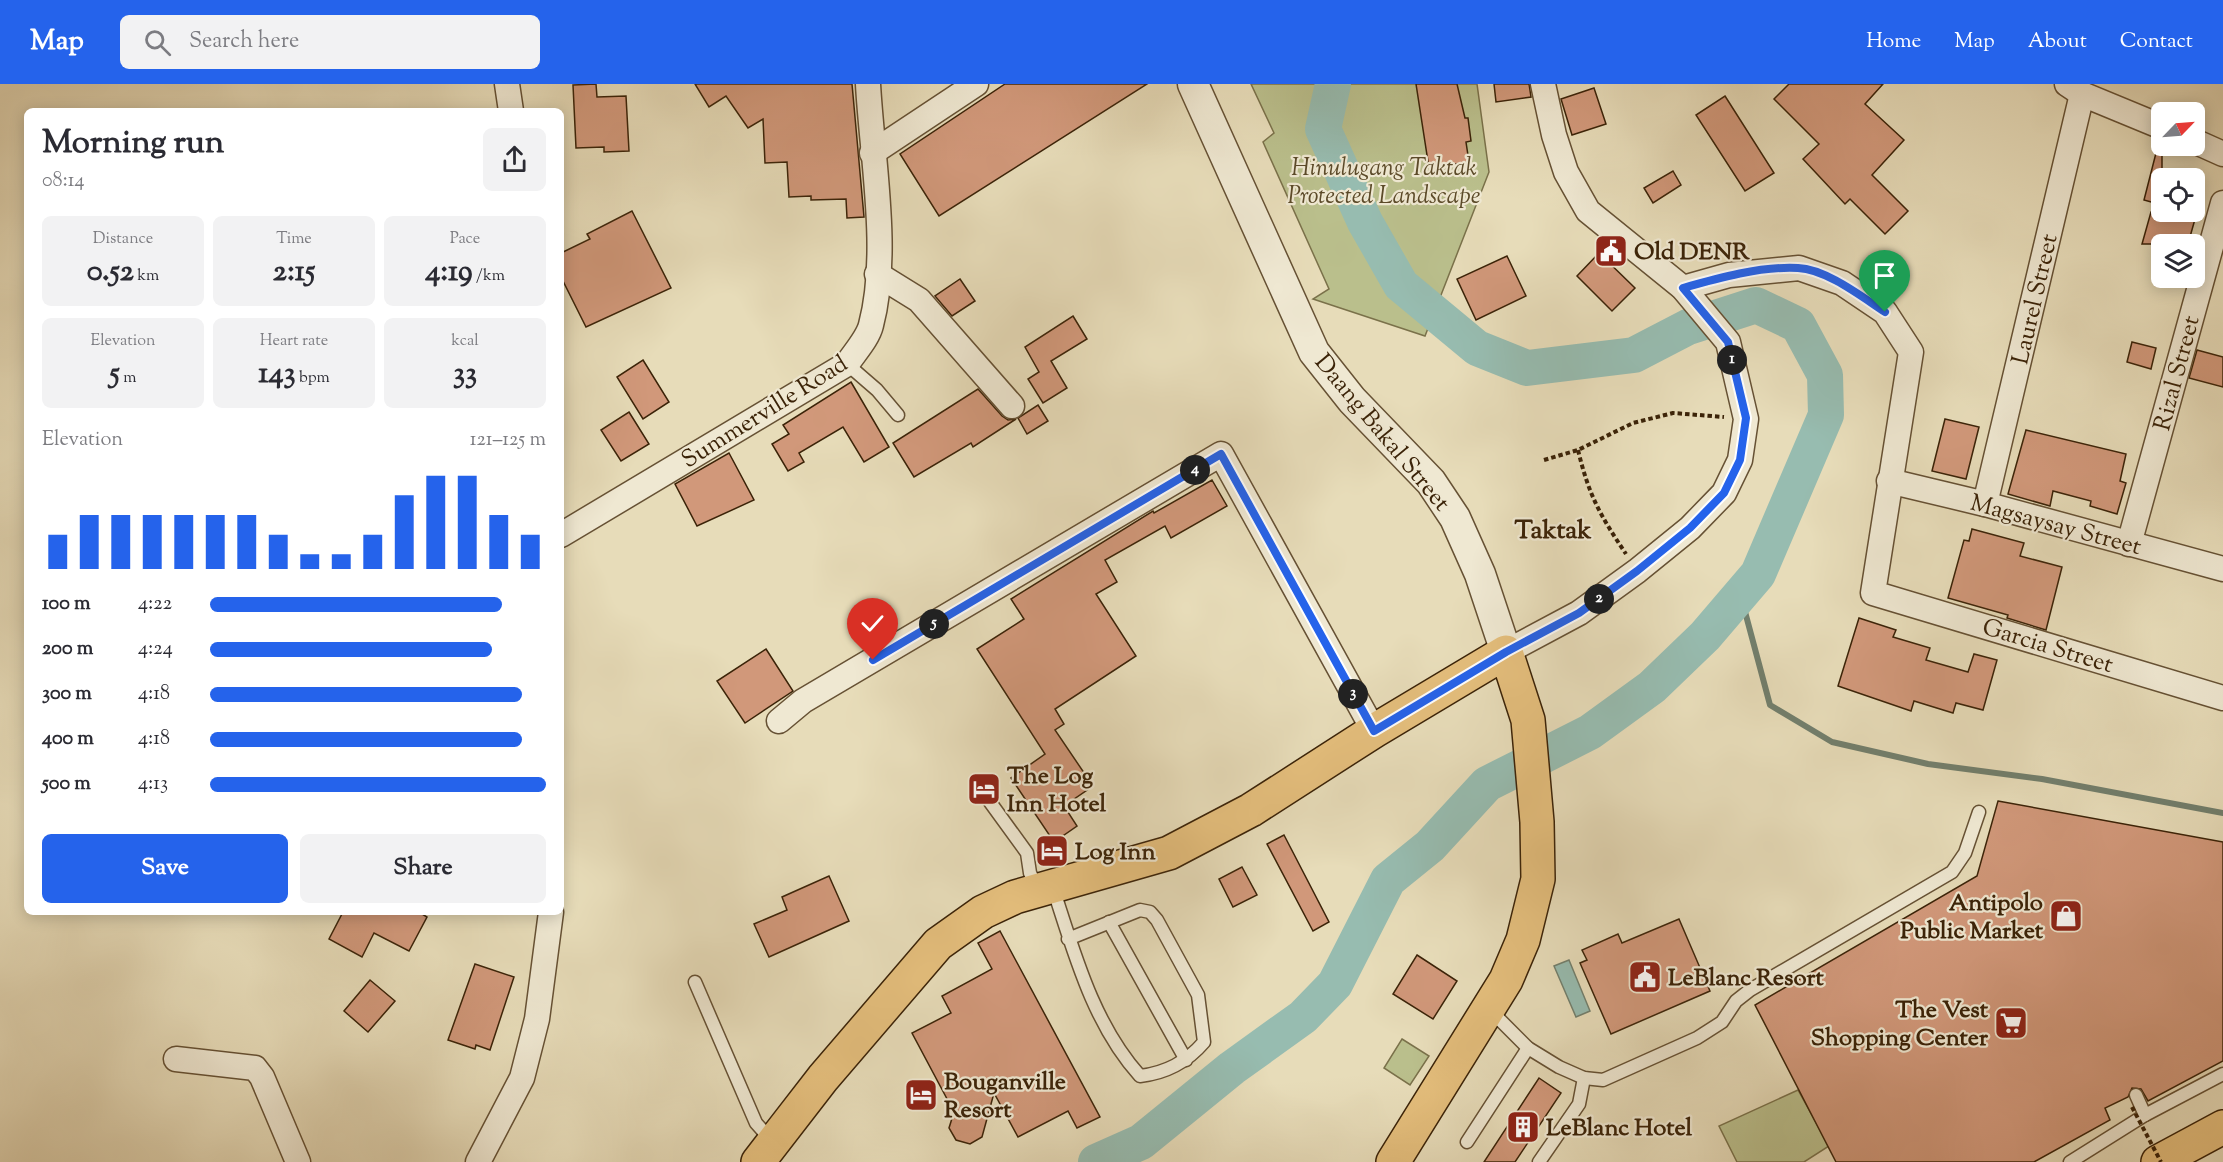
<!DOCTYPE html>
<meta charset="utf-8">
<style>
body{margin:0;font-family:"Sorts Mill Goudy",serif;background:#f2f2f3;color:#2b2b33;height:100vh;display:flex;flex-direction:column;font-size:22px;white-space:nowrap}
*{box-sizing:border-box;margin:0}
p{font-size:20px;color:#7c7c81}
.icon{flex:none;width:33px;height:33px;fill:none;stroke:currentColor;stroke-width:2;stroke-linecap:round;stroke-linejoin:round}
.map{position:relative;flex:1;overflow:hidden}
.side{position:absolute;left:24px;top:24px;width:540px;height:807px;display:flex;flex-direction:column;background:#fff;border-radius:9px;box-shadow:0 3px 15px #0003}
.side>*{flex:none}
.needle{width:39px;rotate:65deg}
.tools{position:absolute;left:2151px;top:18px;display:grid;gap:12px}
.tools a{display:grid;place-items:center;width:54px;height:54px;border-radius:9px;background:#fff;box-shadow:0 3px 15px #0003;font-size:30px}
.pin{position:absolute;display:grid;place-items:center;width:51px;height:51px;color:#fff;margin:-62px -26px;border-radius:50% 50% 50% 0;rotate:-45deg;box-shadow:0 0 6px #0007}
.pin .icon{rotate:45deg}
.km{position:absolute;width:30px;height:30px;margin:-15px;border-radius:50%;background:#222;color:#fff;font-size:16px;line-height:30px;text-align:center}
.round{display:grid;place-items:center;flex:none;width:63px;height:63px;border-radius:9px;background:#f2f2f3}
.headline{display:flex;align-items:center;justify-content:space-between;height:102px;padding:0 18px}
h1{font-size:33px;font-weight:700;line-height:45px}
.metrics{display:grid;grid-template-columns:repeat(3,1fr);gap:9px;height:102px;padding:6px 18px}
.metrics div{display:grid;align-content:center;border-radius:9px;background:#f2f2f3;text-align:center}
.metrics b{font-size:30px;font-weight:700}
.metrics small{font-size:16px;font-weight:400}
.metrics p{font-size:16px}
.chart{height:168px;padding:12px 18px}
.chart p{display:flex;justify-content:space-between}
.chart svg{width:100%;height:108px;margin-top:6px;stroke:#2563eb;stroke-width:6}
.cta{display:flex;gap:12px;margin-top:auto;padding:12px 18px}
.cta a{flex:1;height:69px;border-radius:9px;background:#2563eb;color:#fff;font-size:24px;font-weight:700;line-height:69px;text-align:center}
.cta a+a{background:#f2f2f3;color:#2b2b33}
ul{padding:0 18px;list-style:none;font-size:20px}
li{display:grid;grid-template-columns:96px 72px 1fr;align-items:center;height:45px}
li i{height:15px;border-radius:8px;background:#2563eb}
header{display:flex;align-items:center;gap:36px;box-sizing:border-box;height:84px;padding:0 30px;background:#2563eb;color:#fff}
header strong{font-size:28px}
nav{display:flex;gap:33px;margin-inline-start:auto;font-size:21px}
.search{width:420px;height:54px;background:#f2f2f3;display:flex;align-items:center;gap:15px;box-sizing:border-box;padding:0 21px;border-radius:9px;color:#7c7c81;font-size:22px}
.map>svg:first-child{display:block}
.green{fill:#babf8c;stroke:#7a714a;stroke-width:1.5}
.water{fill:#97bcb0;stroke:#727f6d;stroke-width:1.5}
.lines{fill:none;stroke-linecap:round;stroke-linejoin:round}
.stream{stroke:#727f6d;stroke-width:6}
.river{stroke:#97bcb0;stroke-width:36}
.building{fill:#d1987a;stroke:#3b2308;stroke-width:1.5}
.service-casing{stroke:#665134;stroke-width:15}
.minor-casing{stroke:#665134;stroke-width:27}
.tertiary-casing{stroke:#665134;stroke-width:33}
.primary-casing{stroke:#3b2308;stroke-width:36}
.path{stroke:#3b2308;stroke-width:4;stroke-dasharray:4.5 3;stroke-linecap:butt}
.service{stroke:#efe8d2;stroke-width:12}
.minor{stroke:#efe8d2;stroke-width:24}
.tertiary{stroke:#efe8d2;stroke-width:30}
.primary{stroke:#e4be7c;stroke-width:33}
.path-bridge{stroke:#3b2308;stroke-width:4;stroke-dasharray:4.5 3;stroke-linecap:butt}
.route-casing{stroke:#fff;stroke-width:12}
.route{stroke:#2563eb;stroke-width:8}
.labels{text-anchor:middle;stroke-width:4.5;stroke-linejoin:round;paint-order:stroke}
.park-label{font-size:24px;font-style:italic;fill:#5b4a29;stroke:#efe8d2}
.poi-label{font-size:24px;font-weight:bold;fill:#3b2308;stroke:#efe8d2;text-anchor:start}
.street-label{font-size:24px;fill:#3b2308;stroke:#efe8d2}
.neighbourhood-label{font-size:26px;font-weight:bold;fill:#3b2308;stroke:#efe8d2}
</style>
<header>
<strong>Map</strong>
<div class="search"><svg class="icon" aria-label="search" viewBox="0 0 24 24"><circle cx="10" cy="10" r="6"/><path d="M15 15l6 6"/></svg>Search here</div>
<nav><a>Home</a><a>Map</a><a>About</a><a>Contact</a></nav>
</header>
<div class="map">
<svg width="2223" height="1078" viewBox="0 0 2223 1078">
<rect width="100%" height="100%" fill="#e7dcb9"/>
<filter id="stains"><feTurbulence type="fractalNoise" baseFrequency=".00333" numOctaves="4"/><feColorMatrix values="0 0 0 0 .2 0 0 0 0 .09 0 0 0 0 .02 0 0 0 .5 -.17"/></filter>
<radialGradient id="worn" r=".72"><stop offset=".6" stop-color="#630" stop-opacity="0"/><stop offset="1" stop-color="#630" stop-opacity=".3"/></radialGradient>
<g class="green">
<polygon points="1251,0 1477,0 1489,88 1425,252 1313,215 1329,205 1263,58 1274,49"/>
<polygon points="1402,955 1429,972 1410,1001 1384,984"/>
<polygon points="1798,1006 1829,1062 1804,1078 1737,1078 1719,1042"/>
</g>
<polygon class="water" points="1569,876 1590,927 1576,933 1554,882"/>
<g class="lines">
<polyline class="stream" points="1740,509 1770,621 1832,658 1928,680 2042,695 2223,729"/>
<polyline class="river" points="1096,1078 1141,1058 1232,984 1303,933 1335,900 1388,796 1430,762 1487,700 1590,648 1652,603 1705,552 1758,490 1826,331 1825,291 1798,241 1756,221 1688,243 1634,271 1527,284 1477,264 1401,201 1365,138 1323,45 1333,0"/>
</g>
<g class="building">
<polygon points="596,0 597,13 626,12 629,67 604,68 604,63 576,64 573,1"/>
<polygon points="695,0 852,0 864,133 847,134 846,115 811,116 811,112 789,113 787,78 765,79 763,35 748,44 726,12 709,23"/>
<polygon points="1005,0 1147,0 939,132 900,70"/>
<polygon points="1416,0 1457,0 1465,34 1468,34 1471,57 1466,58 1469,78 1429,84"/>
<polygon points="1494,0 1529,0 1531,13 1496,18"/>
<polygon points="1789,0 1883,0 1865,20 1904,56 1872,91 1908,127 1885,150 1850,115 1845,120 1803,75 1819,60 1774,15"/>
<polygon points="1594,4 1606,40 1572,51 1561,15"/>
<polygon points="1725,12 1774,89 1745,107 1696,31"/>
<polygon points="2156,69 2162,69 2162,121 2144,116"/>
<polygon points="1673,87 1681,101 1653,119 1644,104"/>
<polygon points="632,127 671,204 586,243 561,193 561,169 590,155 587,150"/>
<polygon points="2151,128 2197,128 2188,160 2142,160"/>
<polygon points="1599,169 1635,204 1612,227 1577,192"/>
<polygon points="1507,172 1526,212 1476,236 1457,195"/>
<polygon points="960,195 975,217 952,232 935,212"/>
<polygon points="1073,232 1087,255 1051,277 1067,304 1043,319 1028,295 1039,288 1025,263"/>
<polygon points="2132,258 2156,264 2151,285 2127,278"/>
<polygon points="2197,266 2223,273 2223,303 2189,294"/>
<polygon points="643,276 669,318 643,335 617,293"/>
<polygon points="851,298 889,363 864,378 843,343 799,369 804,378 788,387 772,360 789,350 783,341"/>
<polygon points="978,305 1002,332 1008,336 1016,335 973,363 971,359 914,393 893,359"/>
<polygon points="1038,321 1048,337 1027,350 1018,334"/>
<polygon points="629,328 649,360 621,377 601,346"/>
<polygon points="1945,335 1979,343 1966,395 1932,387"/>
<polygon points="2026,346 2126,370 2120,397 2126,399 2117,430 2090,422 2091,417 2053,407 2050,422 2008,410"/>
<polygon points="729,369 754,416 697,442 675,400"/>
<polygon points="1212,396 1227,422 1171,454 1165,442 1105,476 1117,498 1096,510 1136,572 1055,625 1064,640 1055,646 1093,702 1064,722 1077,742 1054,758 1011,694 1045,670 977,565 1024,535 1011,515 1153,427 1154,429"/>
<polygon points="1972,445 2024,459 2020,472 2062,483 2046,546 2007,534 2008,531 1948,514 1964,456 1969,457"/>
<polygon points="1859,534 1896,546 1893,553 1930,564 1926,576 1968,588 1974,570 1997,576 1983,626 1956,619 1953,629 1914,617 1911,627 1838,602"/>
<polygon points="766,565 793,607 745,639 717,597"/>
<polygon points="1998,717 2223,758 2223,977 2148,1017 2141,1005 2132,1004 2128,1013 2105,1024 2110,1036 2034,1078 1836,1078 1755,921 1977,792"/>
<polygon points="1284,751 1329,838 1313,847 1267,760"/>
<polygon points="1242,783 1257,811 1233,823 1219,795"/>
<polygon points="829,792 849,837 769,873 754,840 787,826 782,813"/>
<polygon points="343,828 419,828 427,833 409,867 374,849 362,873 329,855"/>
<polygon points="1679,835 1710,907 1611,950 1580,879 1587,876 1582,866 1618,850 1622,859"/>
<polygon points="1000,847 1100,1033 1077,1044 1068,1027 1018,1053 994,1009 982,1053 970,1060 956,1056 949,1044 954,1028 912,949 951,929 942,912 992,885 978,859"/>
<polygon points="1417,871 1457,897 1433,935 1393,910"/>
<polygon points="475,880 514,893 490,966 476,961 475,965 448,956"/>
<polygon points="370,896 395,917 368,948 344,927"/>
<polygon points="1539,994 1561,1009 1515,1078 1484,1078"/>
</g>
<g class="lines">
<g class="service-casing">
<g id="service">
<polyline points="847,280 877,306 898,331"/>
<polyline points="990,718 1027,769 1030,789 1038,805"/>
<path d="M 1053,804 C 1074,868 1093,940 1140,992 C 1166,989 1187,978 1204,958 L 1198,911 L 1157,836 L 1150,828 L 1140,826 L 1068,855"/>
<polyline points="1109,838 1186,976"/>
<polyline points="695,898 756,1039 772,1057"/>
<polyline points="1490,926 1528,964 1559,983 1584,994 1603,996 1697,954 1722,938 1736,917 1750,906 1952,788 1965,769 1979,728"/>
<polyline points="2136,1011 2145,1031"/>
<polyline points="1467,1058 1528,964"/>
<polyline points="1539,1078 1579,1020 1584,994"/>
<polyline points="2070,1078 2145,1031 2223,990"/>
</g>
</g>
<g class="minor-casing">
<g id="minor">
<polyline points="507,0 511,27"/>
<polyline points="2067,0 2082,10 2162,43"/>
<polyline points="2194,57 2223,70"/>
<polyline points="872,69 976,0"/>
<polyline points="877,190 919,216 1012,322"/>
<polyline points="1683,204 1729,191 1799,184 1842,199 1885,228 1911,268 1873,509 2223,614"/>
<polyline points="1889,397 1985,420 2223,485"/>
<polyline points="1985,420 2082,10"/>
<path d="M 561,451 L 847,280 C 855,268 868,254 871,241 C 890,169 872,74 868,0"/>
<polyline points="2129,460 2223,119"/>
<polyline points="1506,568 1579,529 1637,487 1690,444 1724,409 1740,376 1746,335 1728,258 1683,204 1588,127 1566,88 1554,51 1543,0"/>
<polyline points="779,637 803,617 1221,370 1374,647"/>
<polyline points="176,975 255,984 262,993 298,1078"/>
<polyline points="478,1078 522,994 537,935 551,828"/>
</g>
</g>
<g class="tertiary-casing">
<polyline id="tertiary" points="1193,0 1314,268 1352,316 1431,398 1455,434 1480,490 1506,568"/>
</g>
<g class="primary-casing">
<g id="primary">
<polyline points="758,1078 823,994 938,860 983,828 1015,813 1169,769 1251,726 1374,647 1506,568 1528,636 1537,738 1538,795 1523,856 1506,896 1393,1078"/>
<polyline points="2158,1078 2223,1043"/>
</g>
</g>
<g class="path">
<path d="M 1578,366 C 1589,412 1600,431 1626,470"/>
<polyline points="1544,376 1578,366 1633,339 1673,329 1724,333"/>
</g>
<use href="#service" class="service"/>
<use href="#minor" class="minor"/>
<use href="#tertiary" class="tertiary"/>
<use href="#primary" class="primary"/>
<polyline class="path-bridge" points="2132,1023 2161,1078"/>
</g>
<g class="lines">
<g class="route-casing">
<path id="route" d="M 873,576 L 1221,370 L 1374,647 L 1506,568 L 1579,529 L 1637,487 L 1690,444 L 1724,409 L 1740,376 L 1746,334 L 1728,258 L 1683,204 C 1718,194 1761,182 1798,184 C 1826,185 1862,213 1885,228"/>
</g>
<use href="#route" class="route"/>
</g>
<defs>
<g id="civic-square" transform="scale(1.725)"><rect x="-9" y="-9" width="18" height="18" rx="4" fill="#8f2418" stroke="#efe8d2"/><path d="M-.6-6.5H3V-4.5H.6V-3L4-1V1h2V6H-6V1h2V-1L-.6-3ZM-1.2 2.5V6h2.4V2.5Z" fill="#fff"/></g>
<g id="hotel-square" transform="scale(1.725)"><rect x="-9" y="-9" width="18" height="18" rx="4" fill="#8f2418" stroke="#efe8d2"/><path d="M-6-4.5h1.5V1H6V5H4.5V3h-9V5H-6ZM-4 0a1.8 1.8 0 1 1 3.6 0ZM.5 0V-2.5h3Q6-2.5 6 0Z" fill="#fff"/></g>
<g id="shop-square" transform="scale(1.725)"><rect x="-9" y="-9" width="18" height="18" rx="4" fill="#8f2418" stroke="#efe8d2"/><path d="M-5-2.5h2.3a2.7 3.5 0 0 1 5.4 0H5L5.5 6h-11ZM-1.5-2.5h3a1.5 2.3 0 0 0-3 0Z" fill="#fff"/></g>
<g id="supermarket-square" transform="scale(1.725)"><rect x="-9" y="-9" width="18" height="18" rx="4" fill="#8f2418" stroke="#efe8d2"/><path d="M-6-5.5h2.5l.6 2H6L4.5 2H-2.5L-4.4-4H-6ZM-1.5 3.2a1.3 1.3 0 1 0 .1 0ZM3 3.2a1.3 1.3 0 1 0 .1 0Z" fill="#fff"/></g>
<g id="building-square" transform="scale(1.725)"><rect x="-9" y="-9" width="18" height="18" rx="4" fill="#8f2418" stroke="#efe8d2"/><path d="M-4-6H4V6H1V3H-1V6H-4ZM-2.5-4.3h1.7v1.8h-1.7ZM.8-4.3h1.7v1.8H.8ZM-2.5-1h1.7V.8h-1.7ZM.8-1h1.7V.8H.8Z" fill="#fff"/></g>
</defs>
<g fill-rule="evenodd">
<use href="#civic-square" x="1611" y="167"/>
<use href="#hotel-square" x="984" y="705"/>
<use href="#hotel-square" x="1052" y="767"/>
<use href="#shop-square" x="2066" y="832"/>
<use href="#civic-square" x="1645" y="893"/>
<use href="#supermarket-square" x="2011" y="939"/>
<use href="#hotel-square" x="921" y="1011"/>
<use href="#building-square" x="1523" y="1043"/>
</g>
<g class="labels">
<g class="park-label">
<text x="1384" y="91">Hinulugang Taktak<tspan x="1384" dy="28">Protected Landscape</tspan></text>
</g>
<g class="poi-label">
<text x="1634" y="175">Old DENR</text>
<text x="1007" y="699">The Log<tspan x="1007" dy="28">Inn Hotel</tspan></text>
<text x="1075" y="775">Log Inn</text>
<text x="2043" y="826" text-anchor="end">Antipolo<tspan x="2043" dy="28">Public Market</tspan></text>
<text x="1668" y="901">LeBlanc Resort</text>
<text x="1988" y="933" text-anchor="end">The Vest<tspan x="1988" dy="28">Shopping Center</tspan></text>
<text x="944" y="1005">Bouganville<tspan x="944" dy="28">Resort</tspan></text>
<text x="1546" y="1051">LeBlanc Hotel</text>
</g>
<g class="street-label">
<text transform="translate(2034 215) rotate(-77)" y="8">Laurel Street</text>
<text transform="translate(2176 289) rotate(-75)" y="8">Rizal Street</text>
<text transform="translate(764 327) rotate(-32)" y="8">Summerville Road</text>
<text transform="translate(1383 348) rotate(50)" y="8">Daang Bakal Street</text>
<text transform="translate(2056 440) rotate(15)" y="8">Magsaysay Street</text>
<text transform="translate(2048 561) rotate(17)" y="8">Garcia Street</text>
</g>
<g class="neighbourhood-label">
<text x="1553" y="454">Taktak</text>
</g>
</g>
<rect width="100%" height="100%" filter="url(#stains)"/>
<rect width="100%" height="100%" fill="url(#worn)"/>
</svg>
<div class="tools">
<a><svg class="needle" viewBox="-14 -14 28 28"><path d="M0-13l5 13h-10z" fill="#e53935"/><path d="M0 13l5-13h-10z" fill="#7c7c81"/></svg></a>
<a><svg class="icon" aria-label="locate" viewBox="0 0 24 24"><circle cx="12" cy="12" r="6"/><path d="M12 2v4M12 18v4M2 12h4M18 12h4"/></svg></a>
<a><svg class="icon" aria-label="layers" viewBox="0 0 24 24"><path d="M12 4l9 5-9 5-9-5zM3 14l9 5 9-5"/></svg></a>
</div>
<div class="pin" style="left:1885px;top:228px;background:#1e9e55"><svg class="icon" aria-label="arrive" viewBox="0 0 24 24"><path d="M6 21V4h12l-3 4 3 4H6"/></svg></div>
<div class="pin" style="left:873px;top:576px;background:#d93025"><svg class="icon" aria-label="check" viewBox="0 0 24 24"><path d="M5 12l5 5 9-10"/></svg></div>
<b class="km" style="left:1732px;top:276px">1</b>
<b class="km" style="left:1599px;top:515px">2</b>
<b class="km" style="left:1353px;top:610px">3</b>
<b class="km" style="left:1195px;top:386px">4</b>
<b class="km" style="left:934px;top:540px">5</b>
<section class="side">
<div class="headline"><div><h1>Morning run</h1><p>08:14</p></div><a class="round"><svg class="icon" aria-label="share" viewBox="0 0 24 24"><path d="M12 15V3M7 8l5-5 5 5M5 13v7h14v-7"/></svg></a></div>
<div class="metrics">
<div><p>Distance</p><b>0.52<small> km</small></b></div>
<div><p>Time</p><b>2:15</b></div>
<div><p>Pace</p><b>4:19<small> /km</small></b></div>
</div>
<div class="metrics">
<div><p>Elevation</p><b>5<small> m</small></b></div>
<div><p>Heart rate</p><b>143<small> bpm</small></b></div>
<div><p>kcal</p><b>33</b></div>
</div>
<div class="chart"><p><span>Elevation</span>121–125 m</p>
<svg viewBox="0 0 160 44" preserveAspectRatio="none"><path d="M5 44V30M15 44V22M25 44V22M35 44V22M45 44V22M55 44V22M65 44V22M75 44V30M85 44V38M95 44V38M105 44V30M115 44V14M125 44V6M135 44V6M145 44V22M155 44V30"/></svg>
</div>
<ul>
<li><b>100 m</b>4:22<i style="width:87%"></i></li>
<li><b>200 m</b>4:24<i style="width:84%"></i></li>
<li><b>300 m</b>4:18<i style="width:93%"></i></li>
<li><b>400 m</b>4:18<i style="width:93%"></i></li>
<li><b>500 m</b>4:13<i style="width:100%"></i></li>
</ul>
<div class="cta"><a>Save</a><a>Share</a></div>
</section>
</div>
